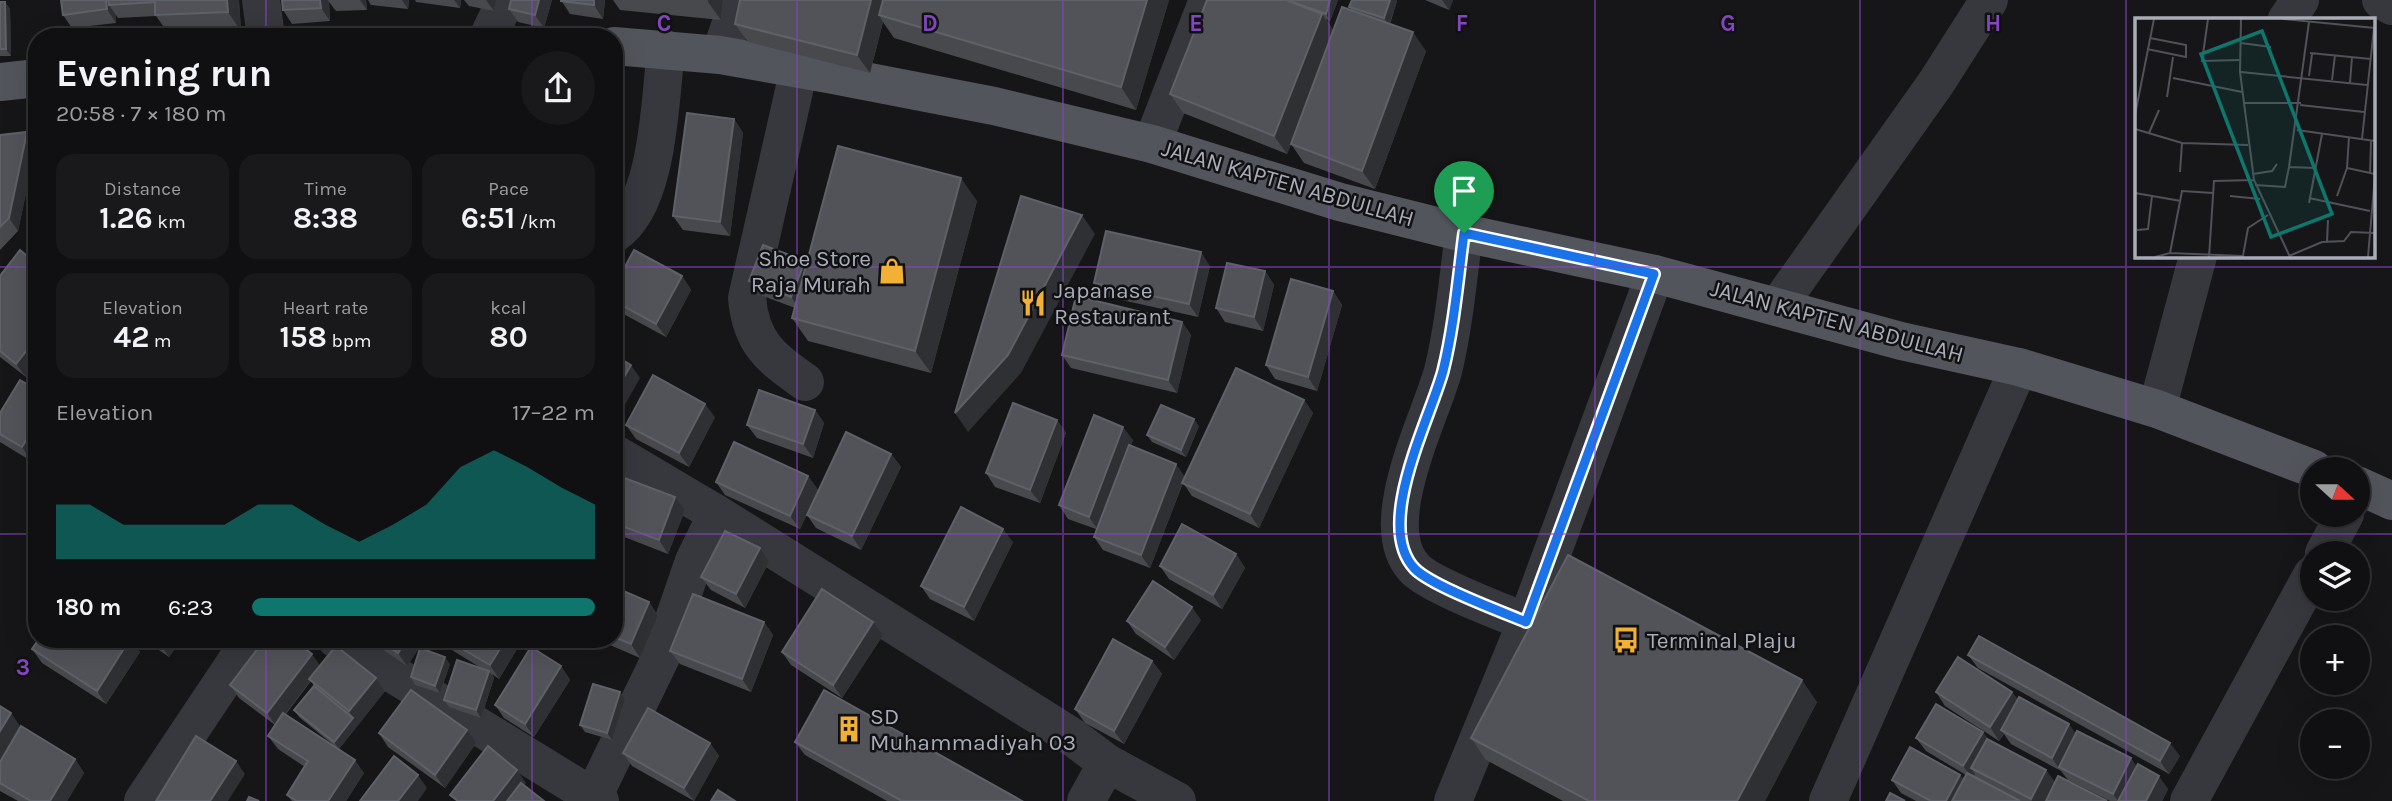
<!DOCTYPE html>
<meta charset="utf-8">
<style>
body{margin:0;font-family:Karla,sans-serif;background:#19191b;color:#f1f3f6;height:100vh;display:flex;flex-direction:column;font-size:26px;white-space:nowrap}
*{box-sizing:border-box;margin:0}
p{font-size:23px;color:#9c9d9f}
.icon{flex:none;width:38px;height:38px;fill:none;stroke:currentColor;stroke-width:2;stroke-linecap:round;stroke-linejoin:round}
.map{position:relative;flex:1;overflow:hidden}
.drawer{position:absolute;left:28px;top:28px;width:595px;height:620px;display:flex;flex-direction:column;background:#101012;border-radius:28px;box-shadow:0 7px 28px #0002,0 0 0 2px #303032}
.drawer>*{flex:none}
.needle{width:46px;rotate:111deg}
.controls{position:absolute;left:2300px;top:457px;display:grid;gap:14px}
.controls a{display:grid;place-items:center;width:70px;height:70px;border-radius:50%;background:#101012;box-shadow:0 7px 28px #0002,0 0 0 2px #303032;font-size:35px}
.pin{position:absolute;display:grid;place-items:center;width:60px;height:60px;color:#fff;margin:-72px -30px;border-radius:50% 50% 50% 0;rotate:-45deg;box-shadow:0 0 7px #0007}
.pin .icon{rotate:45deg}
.round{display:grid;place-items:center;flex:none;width:74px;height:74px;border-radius:37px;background:#19191b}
.summary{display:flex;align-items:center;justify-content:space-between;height:119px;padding:0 28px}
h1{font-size:38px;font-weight:700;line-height:52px}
.figures{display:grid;grid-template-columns:repeat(3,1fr);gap:10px;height:119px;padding:7px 28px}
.figures div{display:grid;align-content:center;border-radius:18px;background:#19191b;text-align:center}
.figures b{font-size:30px;font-weight:700}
.figures small{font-size:19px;font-weight:400}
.figures p{font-size:19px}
.chart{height:196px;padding:14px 28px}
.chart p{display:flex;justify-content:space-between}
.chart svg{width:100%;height:126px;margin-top:7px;fill:#0f766e;opacity:.7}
ul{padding:0 28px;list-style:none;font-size:23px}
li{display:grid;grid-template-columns:112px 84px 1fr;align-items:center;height:52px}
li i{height:18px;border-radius:9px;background:#0f766e}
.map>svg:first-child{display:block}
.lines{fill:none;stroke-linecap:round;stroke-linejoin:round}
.minor{stroke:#37383d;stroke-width:38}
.major{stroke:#53555c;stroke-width:38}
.wall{fill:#47494d;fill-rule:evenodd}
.shaded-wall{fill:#2f3033}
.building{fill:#525359;stroke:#5f6168;stroke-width:2}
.route-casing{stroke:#fff;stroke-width:14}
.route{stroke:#1a73e8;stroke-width:9}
.grid{fill:none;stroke:#8446be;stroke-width:2;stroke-opacity:0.55}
.labels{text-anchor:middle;stroke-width:5;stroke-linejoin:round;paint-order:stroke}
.street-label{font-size:23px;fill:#a8adb8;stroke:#111113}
.poi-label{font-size:23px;fill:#a8adb8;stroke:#111113;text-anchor:start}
.inset-road{fill:none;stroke:#505258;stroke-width:2}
.view{fill:#0f766e;fill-opacity:0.15;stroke:#0f766e;stroke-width:3.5}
.inset-edge{fill:none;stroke:#a8adb8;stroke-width:3.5}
.grid-label{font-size:23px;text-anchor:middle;font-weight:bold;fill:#8446be;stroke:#111113;stroke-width:5;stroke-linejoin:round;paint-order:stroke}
</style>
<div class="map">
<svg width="2392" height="801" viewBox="0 0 2392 801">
<rect width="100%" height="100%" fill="#161618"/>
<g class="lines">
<g class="minor">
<polyline points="261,0 266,37"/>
<polyline points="2381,0 2392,6"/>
<polyline points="2287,19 2300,0"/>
<polyline points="488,37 506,0"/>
<polyline points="720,55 739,0"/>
<path d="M 799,69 L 747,298 C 751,343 770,357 805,382"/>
<polyline points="1152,144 1208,0"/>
<path d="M 1464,233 C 1458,279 1454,326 1443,371 C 1430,419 1373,526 1415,569 C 1432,586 1502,612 1526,622"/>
<path d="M 614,234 C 659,205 660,99 666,49"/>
<polyline points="1778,306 1936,83 1989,0"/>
<polyline points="2157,409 2198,256"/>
<polyline points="717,514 1071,736 1107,763 1177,801"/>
<polyline points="2324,553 2345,514"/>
<polyline points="336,639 600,801"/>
<polyline points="593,797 661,657 694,561 717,514 614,453"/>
<polyline points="143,801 251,639"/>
<polyline points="1086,801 1107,763"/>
<polyline points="1453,801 1530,613 1655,274"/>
<polyline points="1828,801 2019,367"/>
<polyline points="2189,801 2312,575"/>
</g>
<g class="major">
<polyline points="614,46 720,55 828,74 994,106 1152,144 1340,202 1464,233 1655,274 1901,341 2019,367 2157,409 2314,469"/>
<polyline points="0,82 37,78"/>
<polyline points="2357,485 2392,501"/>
</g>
</g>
<g class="wall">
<polygon points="61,0 239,0 241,31 169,34 156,16 118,18 116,15 116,23 72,28 63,15"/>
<polygon points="282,0 366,0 367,10 336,11 329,2 330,21 292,24 283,10"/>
<polygon points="368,0 409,0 408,9 371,5"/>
<polygon points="415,0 461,0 460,8 416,2"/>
<polygon points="464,0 496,0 494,11 469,6"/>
<polygon points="511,0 552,0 544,28 518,22 509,9"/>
<polygon points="561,0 605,0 603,19 570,14"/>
<polygon points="613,0 723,0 721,20 620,10"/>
<polygon points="740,0 1169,0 1136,110 894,38 883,22 870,73 748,42 735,24"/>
<polygon points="1207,0 1338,0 1330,21 1326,19 1333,30 1351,10 1349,7 1352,0 1396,0 1397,1 1390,24 1426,51 1375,189 1304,163 1291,144 1287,154 1183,113 1170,94"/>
<polygon points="1425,0 1453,0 1449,10"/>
<polygon points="0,2 5,2 10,9 11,56 0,56"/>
<polygon points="734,119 743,133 730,236 683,230 673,216"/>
<polygon points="0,135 36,146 18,231 0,250"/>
<polygon points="977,201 931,373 808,341 792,318 795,308 758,294 749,281 805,261 807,263"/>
<polygon points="1210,266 1198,317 1104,296 1094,283"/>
<polygon points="1265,271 1274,285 1263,331 1225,322 1216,308"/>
<polygon points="0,276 26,377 0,357"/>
<polygon points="682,276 691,290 666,337 618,311 614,306 614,287"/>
<polygon points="1333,291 1342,305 1317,391 1275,379 1266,365"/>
<polygon points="1182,322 1191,335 1177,393 1071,368 1062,355"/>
<polygon points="37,390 37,451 31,461 0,442 0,413"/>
<polygon points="1304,400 1313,413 1259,528 1192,496 1183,483 1150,568 1103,550 1094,537 1096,529 1068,519 1059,505 1133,440 1130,446 1185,477"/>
<polygon points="815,410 824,423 813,458 757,438 747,425"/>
<polygon points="715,417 689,467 636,439 626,425"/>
<polygon points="1057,420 1066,433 1040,503 995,487 986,473"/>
<polygon points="1199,426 1186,457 1152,442 1147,435"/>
<polygon points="891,454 901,467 861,550 816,528 807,515"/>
<polygon points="37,462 37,487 30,477"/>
<polygon points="808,476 818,490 800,529 725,495 716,482"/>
<polygon points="614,489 685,510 668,554 614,533"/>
<polygon points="1013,542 974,621 930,599 921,586"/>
<polygon points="1236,554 1245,568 1222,609 1169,579 1160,566"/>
<polygon points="769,562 745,608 711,590 701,577"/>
<polygon points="614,587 649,602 658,616 640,658 596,639 614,639"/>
<polygon points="1201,620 1174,660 1136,634 1127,621"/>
<polygon points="764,622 773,635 751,692 680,664 670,651"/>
<polygon points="873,622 883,635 842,698 791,665 782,652"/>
<polygon points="130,639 140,652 106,704 42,663 32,649"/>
<polygon points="143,639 182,639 169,657"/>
<polygon points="368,639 425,639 407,666 370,641"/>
<polygon points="444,639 523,639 499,679 492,674 494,678 481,718 449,707 444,700 481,668 452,650"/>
<polygon points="1968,655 2180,756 2169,774 1978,668"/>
<polygon points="1152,661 1162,674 1124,744 1085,723 1075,709"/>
<polygon points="450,664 440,693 415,685 411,677"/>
<path d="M 320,666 L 376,678 L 385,691 L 339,749 L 364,773 L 346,801 L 292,801 L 287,795 L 305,767 L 278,749 L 268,736 L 275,725 L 239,698 L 230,685 ZM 311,681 L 314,686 L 294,710 L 299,717 L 337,748 L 286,714 Z"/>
<polygon points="561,666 570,680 534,737 504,718 495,705"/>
<polygon points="620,692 625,699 612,740 585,732 580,725"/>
<polygon points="1936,692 2012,692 2018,700 2076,733 2131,758 2136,766 2168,789 2162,801 2110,801 2068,780 2061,771 2011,744 2004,734 1999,741 1945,706"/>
<polygon points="1817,702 1765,801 1563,801 1486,760 1471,738"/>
<polygon points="379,733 476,743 445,788 388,747"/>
<polygon points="1916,738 1989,740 2055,782 2107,801 1916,801 1901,793 1892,780 1960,775 1964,780 1966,775 1926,751"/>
<polygon points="795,742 1022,801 887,801 805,755"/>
<polygon points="710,743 719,756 694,801 632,766 623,753"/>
<polygon points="75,759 84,773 67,801 18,801 0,791 0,762"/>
</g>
<g class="shaded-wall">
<polygon points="106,0 114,0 109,5 116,15 116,23 107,9"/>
<polygon points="227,0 239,0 241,31 228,12"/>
<polygon points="320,0 328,0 329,2 330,21 321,8"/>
<polygon points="360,0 366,0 367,10"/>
<polygon points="402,0 409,0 408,9"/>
<polygon points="454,0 461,0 460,8"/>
<polygon points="486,0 496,0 494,11"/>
<polygon points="539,0 552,0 544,28 535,15"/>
<polygon points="594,0 605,0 603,19 594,5"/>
<polygon points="708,0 723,0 721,20 708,2"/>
<polygon points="871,0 889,0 879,15 883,22 870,73 857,55"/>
<polygon points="1147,0 1169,0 1136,110 1121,87"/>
<polygon points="1330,0 1338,0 1330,21 1326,14"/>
<polygon points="1390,0 1396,0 1397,1 1389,25 1384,18"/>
<polygon points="1442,0 1453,0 1449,10"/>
<polygon points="5,2 10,9 11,56 6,49"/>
<polygon points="1322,14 1335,33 1287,154 1274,136"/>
<polygon points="1413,32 1426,51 1375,189 1362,171"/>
<polygon points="734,119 743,133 730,236 720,222"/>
<polygon points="27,132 36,146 18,231 9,218"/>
<polygon points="961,178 977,201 931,373 915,351"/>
<polygon points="1082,215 1095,234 1021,373 968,432 955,413"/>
<polygon points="1201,252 1210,266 1198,317 1189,304"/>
<polygon points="805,261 815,275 801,311 791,297"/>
<polygon points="1265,271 1274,285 1263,331 1254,317"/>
<polygon points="682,276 691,290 666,337 656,324"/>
<polygon points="1333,291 1342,305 1317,391 1308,377"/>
<polygon points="1182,322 1191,335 1177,393 1168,380"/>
<polygon points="37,337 37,363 26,377 16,364"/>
<polygon points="631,365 640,378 614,424 614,394"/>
<polygon points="1304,400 1313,413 1259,528 1250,514"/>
<polygon points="705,404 715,417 689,467 679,453"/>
<polygon points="815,410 824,423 813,458 803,444"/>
<polygon points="1194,419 1199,426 1186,457 1181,450"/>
<polygon points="1057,420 1066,433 1040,503 1030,490"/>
<polygon points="37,423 37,451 31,461 22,447"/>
<polygon points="1123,427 1133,440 1098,530 1089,517"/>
<polygon points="891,454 901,467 861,550 852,536"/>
<polygon points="1176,464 1185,477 1150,568 1141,555"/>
<polygon points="808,476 818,490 800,529 790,516"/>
<polygon points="675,497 685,510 668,554 659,540"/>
<polygon points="1003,529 1013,542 974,621 964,607"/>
<polygon points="760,548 769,562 745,608 736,594"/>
<polygon points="1236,554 1245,568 1222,609 1213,595"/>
<polygon points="649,602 658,616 640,658 631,644"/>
<polygon points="1192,607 1201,620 1174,660 1165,647"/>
<polygon points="764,622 773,635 751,692 742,679"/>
<polygon points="873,622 883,635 842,698 833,685"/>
<polygon points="130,639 140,652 106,704 97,691"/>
<polygon points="163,639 182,639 169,657 160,644"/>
<polygon points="407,639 425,639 407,666 398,653"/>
<polygon points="506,639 523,639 499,679 490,665"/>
<polygon points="312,654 321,667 276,726 267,713"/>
<polygon points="445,657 450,664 440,693 435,686"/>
<polygon points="1152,661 1162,674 1124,744 1114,731"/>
<polygon points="561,666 570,680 534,737 525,724"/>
<polygon points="489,671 494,678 481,718 476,710"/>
<polygon points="376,678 385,691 339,749 334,742 353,718 349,711"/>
<polygon points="1802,680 1817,702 1765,801 1737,801"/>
<polygon points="620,692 625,699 612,740 607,733"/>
<polygon points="2012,692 2022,705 2001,730 2004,734 1999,741 1990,727"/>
<polygon points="11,713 20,726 0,761 0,731"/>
<polygon points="2069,724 2079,738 2059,767 2061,771 2052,758"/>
<polygon points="467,730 476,743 445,788 435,775"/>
<polygon points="1983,732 1993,745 1971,768 1975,774 1973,779 1963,766"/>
<polygon points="710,743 719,756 694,801 684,788"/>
<polygon points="2170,743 2180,756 2169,774 2160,761"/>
<polygon points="2131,758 2140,772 2125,801 2118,801 2113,794"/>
<polygon points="75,759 84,773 67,801 50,801"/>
<polygon points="355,760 364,773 346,801 328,801"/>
<polygon points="236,761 245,774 228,801 210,801"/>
<polygon points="517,770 526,783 512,801 493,801"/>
<polygon points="2046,770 2056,783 2046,801 2032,801 2031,799"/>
<polygon points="418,775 427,788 418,801 398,801"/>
<polygon points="1960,775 1970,789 1963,801 1946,801"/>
<polygon points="2159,776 2168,789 2162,801 2146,801"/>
</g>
<g class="building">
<polygon points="61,0 106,0 107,9 63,15"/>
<polygon points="108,0 155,0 155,2 109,5"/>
<polygon points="155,0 227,0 228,12 155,15"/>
<polygon points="282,0 320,0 321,8 283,10"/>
<polygon points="511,0 539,0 535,15 509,9"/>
<polygon points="561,0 594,0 594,5 561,1"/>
<polygon points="740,0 871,0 857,55 735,24"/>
<polygon points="883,0 1147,0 1121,87 879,15"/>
<polygon points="1207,0 1286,0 1322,14 1274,136 1170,94"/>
<polygon points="1287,0 1330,0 1326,14"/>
<polygon points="1352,0 1390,0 1384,18 1349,7"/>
<polygon points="0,2 5,2 6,49 0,49"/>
<polygon points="1342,7 1413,32 1362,171 1291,144"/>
<polygon points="687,113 734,119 720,222 673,216"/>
<polygon points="27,132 9,218 0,227 0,135"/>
<polygon points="838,146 961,178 915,351 792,318"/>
<polygon points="1021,196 1082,215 1008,355 955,413"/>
<polygon points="1106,231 1201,252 1189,304 1094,283"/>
<polygon points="763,245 805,261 791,297 749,281"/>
<polygon points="20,250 37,264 37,337 16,364 0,351 0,276"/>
<polygon points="634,250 682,276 656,324 614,301 614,287"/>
<polygon points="1227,263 1265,271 1254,317 1216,308"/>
<polygon points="1291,279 1333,291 1308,377 1266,365"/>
<polygon points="1076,296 1182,322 1168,380 1062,355"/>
<polygon points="614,355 631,365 614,394"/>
<polygon points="1236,368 1304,400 1250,514 1182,483"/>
<polygon points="653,375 705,404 679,453 626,425"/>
<polygon points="20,380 37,390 37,423 22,447 0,434 0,413"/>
<polygon points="759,390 815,410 803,444 747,425"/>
<polygon points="1013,403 1057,420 1030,490 986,473"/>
<polygon points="1161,405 1194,419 1181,450 1147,435"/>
<polygon points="1094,415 1123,427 1089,517 1059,505"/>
<polygon points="846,432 891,454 852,536 807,515"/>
<polygon points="734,442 808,476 790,516 716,482"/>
<polygon points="1129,445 1176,464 1141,555 1094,537"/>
<polygon points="37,462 37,480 30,477"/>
<polygon points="619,476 675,497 659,540 614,523 614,489"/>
<polygon points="961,507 1003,529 964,607 921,586"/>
<polygon points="1182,524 1236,554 1213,595 1160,566"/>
<polygon points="725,531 760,548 736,594 701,577"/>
<polygon points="1568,555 1802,680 1737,801 1589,801 1471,738"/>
<polygon points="1153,581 1192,607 1165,647 1127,621"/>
<polygon points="614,587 649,602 631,644 614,637"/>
<polygon points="822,589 873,622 833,685 782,652"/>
<polygon points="693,594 764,622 742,679 670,651"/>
<polygon points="1979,636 2170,743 2160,761 1968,655"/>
<polygon points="39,639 130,639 97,691 32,649"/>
<polygon points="153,639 163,639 160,644"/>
<polygon points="265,639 292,639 312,654 267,713 230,685"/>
<polygon points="377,639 407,639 398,653"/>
<polygon points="445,639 506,639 490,665"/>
<polygon points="1113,639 1152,661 1114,731 1075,709"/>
<polygon points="336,646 376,678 349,711 309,679"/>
<polygon points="531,647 561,666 525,724 495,705"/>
<polygon points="420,648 445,657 435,686 411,677"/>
<polygon points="1958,657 2012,692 1990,727 1936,692"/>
<polygon points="457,660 489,671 476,710 444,700"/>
<polygon points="593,684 620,692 607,733 580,725"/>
<polygon points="314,686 353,718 334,742 294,710"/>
<polygon points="411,690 467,730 435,775 379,733"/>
<polygon points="824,690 1022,801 902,801 795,742"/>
<polygon points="2019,697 2069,724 2052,758 2001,730"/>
<polygon points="1936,704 1983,732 1963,766 1916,738"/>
<polygon points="0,706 11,713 0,731"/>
<polygon points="648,708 710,743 684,788 623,753"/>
<polygon points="283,713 355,760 328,801 297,801 287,795 308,761 268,736"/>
<polygon points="21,726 75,759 50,801 31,801 0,783 0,762"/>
<polygon points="2077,731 2131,758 2113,794 2059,767"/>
<polygon points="196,736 236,761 210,801 156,801"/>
<polygon points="1987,739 2046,770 2031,799 1971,768"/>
<polygon points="488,746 517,770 493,801 458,801 450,795"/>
<polygon points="1910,747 1960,775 1946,801 1931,801 1892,780"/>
<polygon points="394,756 418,775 398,801 360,801"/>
<polygon points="2138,764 2159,776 2146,801 2118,801"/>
<polygon points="1967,773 2020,801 1952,801"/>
<polygon points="2058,776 2107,801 2046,801"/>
<polygon points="521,783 544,801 507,801"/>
<polygon points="718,790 735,801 711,801"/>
<polygon points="1890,793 1905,801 1886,801"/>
<polygon points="249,797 259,801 247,801"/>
</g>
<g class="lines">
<g class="route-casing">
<path id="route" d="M 1464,233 L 1654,274 L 1526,622 C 1502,612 1432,586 1415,569 C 1373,526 1430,419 1443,371 C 1454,327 1458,279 1464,233 Z"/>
</g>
<use href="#route" class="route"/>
</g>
<path class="grid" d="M 266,0 L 266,37M 532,0 L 532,37M 797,0 L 797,801M 1063,0 L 1063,801M 1329,0 L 1329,801M 1595,0 L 1595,801M 1860,0 L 1860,801M 2126,0 L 2126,801M 0,267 L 37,267M 614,267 L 2392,267M 0,534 L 37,534M 614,534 L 2392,534M 266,639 L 266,801M 532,639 L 532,801"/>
<defs>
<g id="shop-bare" transform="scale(2.1)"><path d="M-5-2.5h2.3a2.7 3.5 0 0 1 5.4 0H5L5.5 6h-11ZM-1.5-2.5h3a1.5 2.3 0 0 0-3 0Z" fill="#f2b134" stroke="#111113" stroke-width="2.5" paint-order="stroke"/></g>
<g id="restaurant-bare" transform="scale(2.1)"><path d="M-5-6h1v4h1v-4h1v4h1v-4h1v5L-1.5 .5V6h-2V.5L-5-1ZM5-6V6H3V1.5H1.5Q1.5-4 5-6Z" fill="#f2b134" stroke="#111113" stroke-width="2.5" paint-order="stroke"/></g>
<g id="bus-bare" transform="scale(2.1)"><path d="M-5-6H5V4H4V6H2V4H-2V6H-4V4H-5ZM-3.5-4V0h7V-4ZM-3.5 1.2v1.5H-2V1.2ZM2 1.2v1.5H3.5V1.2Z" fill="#f2b134" stroke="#111113" stroke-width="2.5" paint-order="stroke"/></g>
<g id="building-bare" transform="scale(2.1)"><path d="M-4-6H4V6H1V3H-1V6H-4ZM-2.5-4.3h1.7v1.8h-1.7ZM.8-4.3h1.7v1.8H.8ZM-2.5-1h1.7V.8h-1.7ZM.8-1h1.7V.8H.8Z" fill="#f2b134" stroke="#111113" stroke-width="2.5" paint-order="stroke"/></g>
</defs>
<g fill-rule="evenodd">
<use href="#shop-bare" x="892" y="271"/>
<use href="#restaurant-bare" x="1033" y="303"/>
<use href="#bus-bare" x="1626" y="640"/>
<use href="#building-bare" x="849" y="729"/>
</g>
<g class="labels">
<g class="street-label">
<text transform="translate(1288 183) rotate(16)" y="8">JALAN KAPTEN ABDULLAH</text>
<text transform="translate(1837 321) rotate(15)" y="8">JALAN KAPTEN ABDULLAH</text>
</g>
<g class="poi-label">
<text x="871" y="266" text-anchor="end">Shoe Store<tspan x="871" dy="26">Raja Murah</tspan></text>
<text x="1054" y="298">Japanase<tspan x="1054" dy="26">Restaurant</tspan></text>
<text x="1647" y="648">Terminal Plaju</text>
<text x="870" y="724">SD<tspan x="870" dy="26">Muhammadiyah 03</tspan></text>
</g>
</g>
<g transform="translate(2135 18)">
<rect width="240" height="240" fill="#161618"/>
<path class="inset-road" d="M 73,1 L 67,43 L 104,42M 106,1 L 105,54 L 119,162 L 155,239M 148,1 L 240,10M 106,25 L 136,29M 12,31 L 51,39 L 51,27 L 15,20M 175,35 L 236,41M 106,54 L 232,67M 174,58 L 177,36M 38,60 L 107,74M 197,62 L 200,37M 215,65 L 217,39M 32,79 L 38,39M 109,85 L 166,85M 165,87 L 229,94M 0,97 L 19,1M 0,111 L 47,125 L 113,127M 162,112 L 240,123M 14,115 L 24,92M 214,119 L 212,150 L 240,156M 227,121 L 239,10M 154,149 L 174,4M 45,154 L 47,125M 118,156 L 137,153 L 142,146M 235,156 L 236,123M 120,167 L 150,169 L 154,149 L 180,150M 0,175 L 46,183M 95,178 L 125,181M 202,178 L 212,150M 174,180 L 235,193M 174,185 L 187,116M 2,212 L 13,211 L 17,178M 192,223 L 193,202M 35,235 L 47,173 L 78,175M 154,238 L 187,224 L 209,223 L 216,214 L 240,215M 20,239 L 35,235 L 108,238 L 113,210 L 133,197M 74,239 L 79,163 L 119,162M 233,239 L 240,157"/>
<path class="view" d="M 127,13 L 197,196 L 136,219 L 66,36 Z"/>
<rect width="240" height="240" class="inset-edge"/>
</g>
<g class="grid-label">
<text x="664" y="31">C</text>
<text x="930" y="31">D</text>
<text x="1196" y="31">E</text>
<text x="1462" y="31">F</text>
<text x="1728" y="31">G</text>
<text x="1993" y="31">H</text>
<text x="23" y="675">3</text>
</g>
</svg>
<div class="controls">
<a><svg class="needle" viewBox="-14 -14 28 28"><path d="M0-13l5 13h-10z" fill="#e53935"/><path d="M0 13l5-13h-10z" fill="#9c9d9f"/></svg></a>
<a><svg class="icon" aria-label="layers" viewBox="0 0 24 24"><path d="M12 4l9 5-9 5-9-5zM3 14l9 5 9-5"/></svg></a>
<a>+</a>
<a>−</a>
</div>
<div class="pin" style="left:1464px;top:233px;background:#1e9e55"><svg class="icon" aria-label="arrive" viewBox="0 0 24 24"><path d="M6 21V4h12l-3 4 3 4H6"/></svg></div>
<section class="drawer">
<div class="summary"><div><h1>Evening run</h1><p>20:58 · 7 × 180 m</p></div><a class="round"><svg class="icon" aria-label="share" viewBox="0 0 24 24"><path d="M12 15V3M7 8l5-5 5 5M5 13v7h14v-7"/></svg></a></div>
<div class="figures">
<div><p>Distance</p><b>1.26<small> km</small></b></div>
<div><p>Time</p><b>8:38</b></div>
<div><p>Pace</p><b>6:51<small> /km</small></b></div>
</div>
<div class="figures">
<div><p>Elevation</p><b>42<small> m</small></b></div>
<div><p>Heart rate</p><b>158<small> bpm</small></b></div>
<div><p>kcal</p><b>80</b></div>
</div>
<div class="chart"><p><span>Elevation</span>17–22 m</p>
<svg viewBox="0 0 160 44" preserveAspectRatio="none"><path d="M0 44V25L10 25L20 32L30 32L40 32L50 32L60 25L70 25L80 32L90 38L100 32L110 25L120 12L130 6L140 12L150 19L160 25V44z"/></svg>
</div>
<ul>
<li><b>180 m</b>6:23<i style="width:100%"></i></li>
</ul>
</section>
</div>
